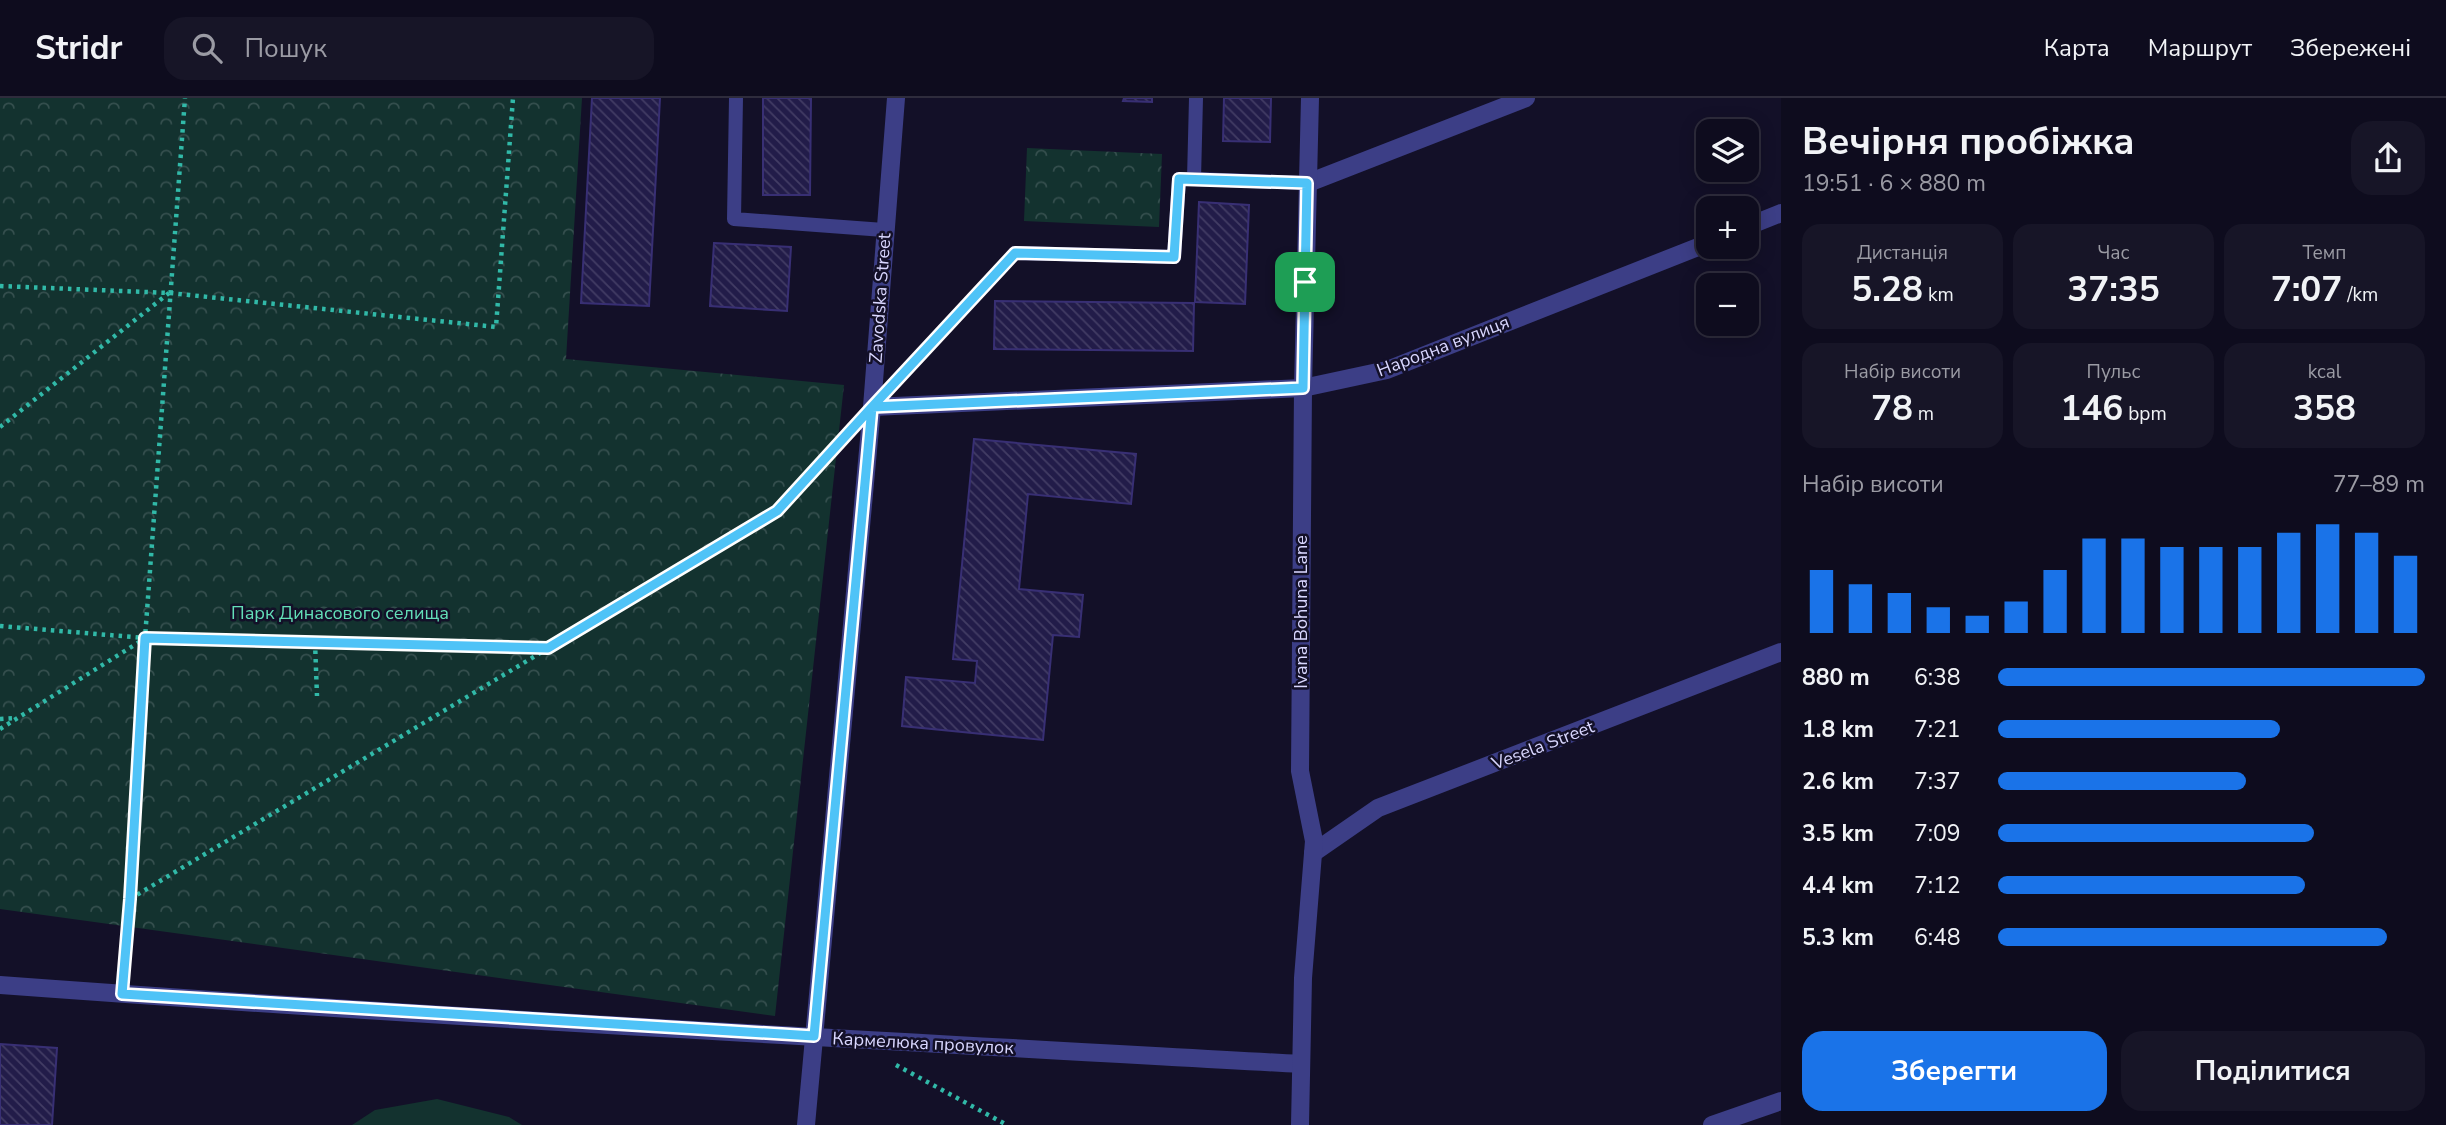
<!DOCTYPE html>
<html lang="uk">
<meta charset="utf-8">
<style>
body{margin:0;font-family:"Nunito Sans",sans-serif;background:#171527;color:#f1f3f6;height:100vh;display:flex;flex-direction:column;font-size:26px;white-space:nowrap}
*{box-sizing:border-box;margin:0}
p{font-size:23px;color:#9b9ba4}
.icon{flex:none;width:38px;height:38px;fill:none;stroke:currentColor;stroke-width:2;stroke-linecap:round;stroke-linejoin:round}
.map{position:relative;flex:1;overflow:hidden}
.sheet{display:flex;flex-direction:column;background:#0e0c1e;width:665px}
.sheet>*{flex:none}
.fabs{position:absolute;left:1696px;top:21px;display:grid;gap:14px}
.fabs a{display:grid;place-items:center;width:63px;height:63px;border-radius:14px;background:#0e0c1e;box-shadow:0 4px 18px #0003,0 0 0 2px #2e2c3c;font-size:35px}
.pin{position:absolute;display:grid;place-items:center;width:60px;height:60px;color:#fff;margin:-30px;border-radius:14px;box-shadow:0 4px 10px #0006}
.round{display:grid;place-items:center;flex:none;width:74px;height:74px;border-radius:21px;background:#171527}
.head{display:flex;align-items:center;justify-content:space-between;height:119px;padding:0 21px}
h1{font-size:38px;font-weight:700;line-height:52px}
.metrics{display:grid;grid-template-columns:repeat(3,1fr);gap:10px;height:119px;padding:7px 21px}
.metrics div{display:grid;align-content:center;border-radius:18px;background:#171527;text-align:center}
.metrics b{font-size:35px;font-weight:700}
.metrics small{font-size:19px;font-weight:400}
.metrics p{font-size:19px}
.chart{height:196px;padding:14px 21px}
.chart p{display:flex;justify-content:space-between}
.chart svg{width:100%;height:126px;margin-top:7px;stroke:#1a73e8;stroke-width:6}
.primary-button{display:flex;gap:14px;margin-top:auto;padding:14px 21px}
.primary-button a{flex:1;height:80px;border-radius:21px;background:#1a73e8;color:#fff;font-size:28px;font-weight:700;line-height:80px;text-align:center}
.primary-button a+a{background:#171527;color:#f1f3f6}
ul{padding:0 21px;list-style:none;font-size:23px}
li{display:grid;grid-template-columns:112px 84px 1fr;align-items:center;height:52px}
li i{height:18px;border-radius:9px;background:#1a73e8}
header{display:flex;align-items:center;gap:42px;box-sizing:border-box;height:98px;padding:0 35px;background:#0e0c1e;border-bottom:2px solid #2e2c3c}
header strong{font-size:33px}
nav{display:flex;gap:38px;margin-inline-start:auto;font-size:24px}
.search{width:490px;height:63px;background:#171527;display:flex;align-items:center;gap:18px;box-sizing:border-box;padding:0 24px;border-radius:21px;color:#9b9ba4;font-size:26px}
main{display:flex;flex:1;min-height:0}
.map>svg:first-child{display:block}
.park{fill:url(#park-crowns)}
.pitch{fill:#13322f}
.building{fill:url(#building-back-hatch);stroke:#382f74;stroke-width:2}
.lines{fill:none;stroke-linecap:round;stroke-linejoin:round}
.path{stroke:#31b9a8;stroke-width:4.5;stroke-dasharray:3.5 5;stroke-linecap:butt}
.service{stroke:#3c3e86;stroke-width:14}
.minor{stroke:#3c3e86;stroke-width:18}
.route-casing{stroke:#fff;stroke-width:14}
.route{stroke:#4fc3f7;stroke-width:9}
.labels{text-anchor:middle;stroke-width:5;stroke-linejoin:round;paint-order:stroke}
.street-label{font-size:18px;fill:#d9d7ff;stroke:#131028}
.park-label{font-size:18px;fill:#63dfb8;stroke:#131028}
</style>
<header>
<strong>Stridr</strong>
<div class="search"><svg class="icon" aria-label="search" viewBox="0 0 24 24"><circle cx="10" cy="10" r="6"/><path d="M15 15l6 6"/></svg>Пошук</div>
<nav><a>Карта</a><a>Маршрут</a><a>Збережені</a></nav>
</header>
<main>
<div class="map">
<svg width="1781" height="1027" viewBox="0 0 1781 1027">
<defs>
<pattern id="park-crowns" width="20" height="18" patternUnits="userSpaceOnUse" patternTransform="scale(1.75)"><rect width="20" height="18" fill="#13322f"/><path d="M2 6a3 3 0 1 1 6 0M12 15a3 3 0 1 1 6 0" fill="none" stroke="#354f4e"/></pattern>
<pattern id="building-back-hatch" width="6" height="6" patternUnits="userSpaceOnUse" patternTransform="scale(1.75)"><rect width="6" height="6" fill="#221c49"/><path d="M-1 5l2 2M0 0l6 6M5-1l2 2" fill="none" stroke="#423c64"/></pattern>
</defs>
<rect width="100%" height="100%" fill="#131028"/>
<g class="park">
<polygon points="0,0 582,0 566,261 844,287 775,918 0,811"/>
<polygon points="1027,50 1162,56 1159,129 1024,123"/>
</g>
<polygon class="pitch" points="437,1001 509,1019 522,1027 352,1027 375,1012"/>
<g class="building">
<polygon points="592,0 660,0 649,208 581,205"/>
<polygon points="763,0 811,0 810,97 763,97"/>
<polygon points="1124,0 1152,0 1152,4 1123,3"/>
<polygon points="1224,0 1271,0 1270,44 1223,43"/>
<polygon points="1199,104 1249,107 1245,206 1195,204"/>
<polygon points="714,145 791,149 787,213 710,208"/>
<polygon points="995,203 1194,205 1193,253 994,251"/>
<polygon points="974,341 1136,356 1131,406 1028,396 1019,491 1083,497 1079,539 1053,537 1043,642 902,628 906,579 975,585 977,563 953,561"/>
<polygon points="0,946 57,950 52,1027 0,1027"/>
</g>
<g class="lines">
<g class="path">
<polyline points="0,188 170,195 496,229 513,0"/>
<polyline points="897,282 1000,170"/>
<polyline points="0,329 169,195"/>
<polyline points="0,528 145,540 547,550"/>
<polyline points="315,544 317,598"/>
<polyline points="0,621 17,620"/>
<polyline points="0,631 144,541"/>
<polyline points="130,801 777,413 846,337"/>
<polyline points="124,874 130,801 145,540 185,0"/>
<polyline points="896,967 1007,1027"/>
</g>
<g class="service">
<polyline points="736,0 734,121 884,132"/>
<polyline points="1194,81 1308,85"/>
<polyline points="1015,155 1174,159 1179,81 1194,81 1196,0"/>
</g>
<g class="minor">
<polyline points="1308,85 1526,0"/>
<polyline points="1746,129 1781,115"/>
<polyline points="872,309 1303,290 1387,272 1708,145"/>
<polyline points="1313,755 1378,710 1781,554"/>
<path d="M 0,887 C 433,919 868,942 1301,966"/>
<polyline points="806,1027 872,309 896,0"/>
<polyline points="1300,1027 1303,880 1314,743 1300,673 1303,290 1310,0"/>
<polyline points="1712,1027 1781,1003"/>
</g>
</g>
<g class="lines">
<g class="route-casing">
<polyline id="route" points="1305,184 1303,290 872,309 777,413 548,550 145,540 130,801 122,896 814,938 872,309 1015,155 1174,159 1179,81 1307,85 1305,184"/>
</g>
<use href="#route" class="route"/>
</g>
<g class="labels">
<g class="street-label">
<text transform="translate(880 200) rotate(-86)" y="6">Zavodska Street</text>
<text transform="translate(1443 248) rotate(-21)" y="6">Народна вулиця</text>
<text transform="translate(1301 514) rotate(-90)" y="6">Ivana Bohuna Lane</text>
<text transform="translate(1543 647) rotate(-21)" y="6">Vesela Street</text>
<text transform="translate(923 945) rotate(3)" y="6">Кармелюка провулок</text>
</g>
<g class="park-label">
<text x="340" y="521">Парк Динасового селища</text>
</g>
</g>
</svg>
<div class="fabs">
<a><svg class="icon" aria-label="layers" viewBox="0 0 24 24"><path d="M12 4l9 5-9 5-9-5zM3 14l9 5 9-5"/></svg></a>
<a>+</a>
<a>−</a>
</div>
<div class="pin" style="left:1305px;top:184px;background:#1e9e55"><svg class="icon" aria-label="arrive" viewBox="0 0 24 24"><path d="M6 21V4h12l-3 4 3 4H6"/></svg></div>
</div>
<section class="sheet">
<div class="head"><div><h1>Вечірня пробіжка</h1><p>19:51 · 6 × 880 m</p></div><a class="round"><svg class="icon" aria-label="share" viewBox="0 0 24 24"><path d="M12 15V3M7 8l5-5 5 5M5 13v7h14v-7"/></svg></a></div>
<div class="metrics">
<div><p>Дистанція</p><b>5.28<small> km</small></b></div>
<div><p>Час</p><b>37:35</b></div>
<div><p>Темп</p><b>7:07<small> /km</small></b></div>
</div>
<div class="metrics">
<div><p>Набір висоти</p><b>78<small> m</small></b></div>
<div><p>Пульс</p><b>146<small> bpm</small></b></div>
<div><p>kcal</p><b>358</b></div>
</div>
<div class="chart"><p><span>Набір висоти</span>77–89 m</p>
<svg viewBox="0 0 160 44" preserveAspectRatio="none"><path d="M5 44V22M15 44V27M25 44V30M35 44V35M45 44V38M55 44V33M65 44V22M75 44V11M85 44V11M95 44V14M105 44V14M115 44V14M125 44V9M135 44V6M145 44V9M155 44V17"/></svg>
</div>
<ul>
<li><b>880 m</b>6:38<i style="width:100%"></i></li>
<li><b>1.8 km</b>7:21<i style="width:66%"></i></li>
<li><b>2.6 km</b>7:37<i style="width:58%"></i></li>
<li><b>3.5 km</b>7:09<i style="width:74%"></i></li>
<li><b>4.4 km</b>7:12<i style="width:72%"></i></li>
<li><b>5.3 km</b>6:48<i style="width:91%"></i></li>
</ul>
<div class="primary-button"><a>Зберегти</a><a>Поділитися</a></div>
</section>
</main>
